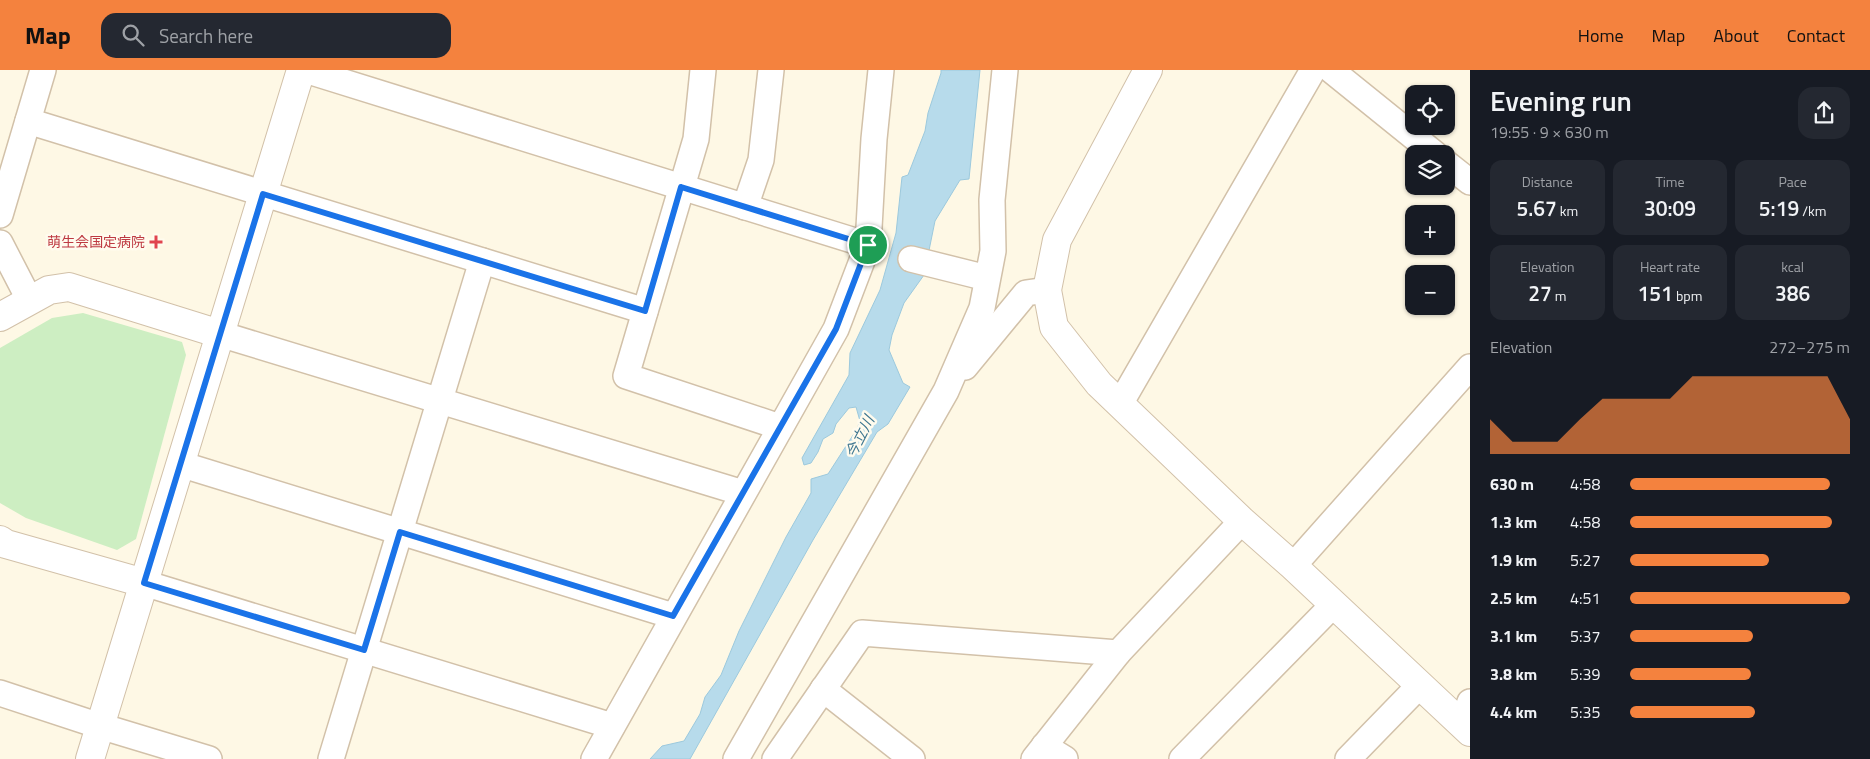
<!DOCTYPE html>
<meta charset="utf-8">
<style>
body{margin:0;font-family:"Titillium Web","Noto Sans JP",sans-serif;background:#242831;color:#f1f3f6;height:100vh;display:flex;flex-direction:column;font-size:19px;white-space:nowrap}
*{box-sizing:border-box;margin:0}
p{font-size:16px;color:#9ea1a6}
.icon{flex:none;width:28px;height:28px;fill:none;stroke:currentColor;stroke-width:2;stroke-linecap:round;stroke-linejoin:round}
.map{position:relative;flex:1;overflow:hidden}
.details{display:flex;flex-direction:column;background:#171b24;width:400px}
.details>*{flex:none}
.controls{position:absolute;left:1405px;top:15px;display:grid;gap:10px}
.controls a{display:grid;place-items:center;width:50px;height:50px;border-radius:10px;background:#171b24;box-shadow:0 1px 4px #0004;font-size:25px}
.pin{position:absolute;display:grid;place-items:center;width:42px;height:42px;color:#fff;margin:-21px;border:2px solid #fff;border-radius:50%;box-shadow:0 1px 5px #0007}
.round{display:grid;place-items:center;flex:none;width:52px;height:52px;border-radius:15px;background:#242831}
.summary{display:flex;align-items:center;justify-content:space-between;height:85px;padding:0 20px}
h1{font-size:28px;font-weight:600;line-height:38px}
.figures{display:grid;grid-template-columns:repeat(3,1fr);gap:8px;height:85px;padding:5px 20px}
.figures div{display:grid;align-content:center;border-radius:12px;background:#242831;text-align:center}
.figures b{font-size:21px;font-weight:600}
.figures small{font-size:14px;font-weight:400}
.figures p{font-size:14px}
.chart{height:140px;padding:10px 20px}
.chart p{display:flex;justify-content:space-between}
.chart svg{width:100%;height:90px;margin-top:5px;fill:#f4823e;opacity:.7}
ul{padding:0 20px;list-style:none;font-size:16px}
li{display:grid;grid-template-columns:80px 60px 1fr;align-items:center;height:38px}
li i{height:12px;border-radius:6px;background:#f4823e}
header{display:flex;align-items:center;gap:30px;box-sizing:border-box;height:70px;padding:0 25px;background:#f4823e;color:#111}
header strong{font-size:24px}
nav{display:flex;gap:28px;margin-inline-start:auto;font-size:18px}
.search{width:350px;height:45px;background:#242831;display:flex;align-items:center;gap:12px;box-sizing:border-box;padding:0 18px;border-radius:15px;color:#9ea1a6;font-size:19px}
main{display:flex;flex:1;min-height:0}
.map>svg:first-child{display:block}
.green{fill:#cdeec2}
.water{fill:#b7dbeb;stroke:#9cc9dd}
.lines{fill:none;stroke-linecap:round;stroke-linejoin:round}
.minor-casing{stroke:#d2c1a9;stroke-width:28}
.tertiary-casing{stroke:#d2c1a9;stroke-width:30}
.minor{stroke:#fff;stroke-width:25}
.tertiary{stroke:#fff;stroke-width:28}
.route-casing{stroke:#fff;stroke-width:10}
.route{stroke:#1a73e8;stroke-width:6}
.health-dot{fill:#e0444e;stroke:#fffbee;stroke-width:2}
.labels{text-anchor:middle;stroke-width:5;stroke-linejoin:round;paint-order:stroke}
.health-label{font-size:14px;fill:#be3a42;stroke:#fffbee;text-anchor:end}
.water-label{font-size:15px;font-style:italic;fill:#3e7690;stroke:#fffbee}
</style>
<header>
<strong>Map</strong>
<div class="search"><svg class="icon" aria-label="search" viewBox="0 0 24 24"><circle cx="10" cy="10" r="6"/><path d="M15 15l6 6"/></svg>Search here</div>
<nav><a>Home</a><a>Map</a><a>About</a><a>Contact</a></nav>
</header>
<main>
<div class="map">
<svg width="1470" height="689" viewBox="0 0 1470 689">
<rect width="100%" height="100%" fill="#fef8e5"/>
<polygon class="green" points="83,243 182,272 186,285 136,469 117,480 26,448 0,433 0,278 52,248"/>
<polygon class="water" points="941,0 980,0 969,109 960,110 935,151 924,205 904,233 892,265 889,280 903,313 910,317 888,354 877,362 813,470 690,689 650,689 662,676 684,671 700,644 705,627 721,605 739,561 786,467 811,423 811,409 828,404 857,359 860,351 856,337 849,338 836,354 833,363 823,369 818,382 811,393 804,395 802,388 849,305 850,283 880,220 896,163 902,107 908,105 925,61 928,43 941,3"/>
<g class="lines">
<g class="minor-casing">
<g id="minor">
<polyline points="305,0 868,175"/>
<polyline points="703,0 696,69 626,306 780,357"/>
<polyline points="1331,0 1435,84"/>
<polyline points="28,51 645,241"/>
<polyline points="1446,93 1470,112"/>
<polyline points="745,137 761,90 771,0"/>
<polyline points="0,145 43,0"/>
<polyline points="0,173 30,231"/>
<polyline points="911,189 987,208"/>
<polyline points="220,264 743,423"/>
<polyline points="965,297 1026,223 1047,220"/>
<polyline points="1120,334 1313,0"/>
<polyline points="180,394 673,546"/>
<polyline points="1293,496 1470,297"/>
<polyline points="144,513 612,656"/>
<polyline points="823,619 912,689"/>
<polyline points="0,623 100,656 209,689"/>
<polyline points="1462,654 1470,632"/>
<polyline points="1044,676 1065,689"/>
<polyline points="331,689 482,191"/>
<polyline points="594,689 836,259 868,175 874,69 881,0"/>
<polyline points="736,689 946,321 982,238 993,181 992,130 1005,0"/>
<polyline points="775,689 862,563 1118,583 1242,451"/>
<polyline points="1034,689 1118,583"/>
<polyline points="1182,689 1334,534"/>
<polyline points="1348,689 1419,616"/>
</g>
</g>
<g class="tertiary-casing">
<g id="tertiary">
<polyline points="1148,0 1057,170 1047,220 1054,257 1099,314 1242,451 1293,496 1470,662"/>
<polyline points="0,247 49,220 69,217 220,264"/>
<polyline points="0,470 6,474 144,513"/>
<polyline points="90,689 301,0"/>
</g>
</g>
<use href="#minor" class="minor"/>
<use href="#tertiary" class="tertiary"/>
</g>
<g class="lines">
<g class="route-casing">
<polygon id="route" points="681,117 868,175 836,259 673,546 400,462 364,580 144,513 263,124 645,241"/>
</g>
<use href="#route" class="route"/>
</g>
<path class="health-dot" d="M153.5 164.5h5v5h5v5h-5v5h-5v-5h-5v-5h5z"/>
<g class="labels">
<g class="health-label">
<text x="145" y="177">萌生会国定病院</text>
</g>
<g class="water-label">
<text transform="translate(860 367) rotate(-63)" y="5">今立川</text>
</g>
</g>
</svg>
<div class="controls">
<a><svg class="icon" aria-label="locate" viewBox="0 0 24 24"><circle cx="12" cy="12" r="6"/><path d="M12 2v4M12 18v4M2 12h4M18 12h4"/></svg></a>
<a><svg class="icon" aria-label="layers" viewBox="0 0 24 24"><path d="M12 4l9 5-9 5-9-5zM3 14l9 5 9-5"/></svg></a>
<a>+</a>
<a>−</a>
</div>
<div class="pin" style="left:868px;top:175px;background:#1e9e55"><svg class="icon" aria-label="arrive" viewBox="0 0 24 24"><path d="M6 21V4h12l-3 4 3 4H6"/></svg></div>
</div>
<section class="details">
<div class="summary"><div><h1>Evening run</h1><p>19:55 · 9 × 630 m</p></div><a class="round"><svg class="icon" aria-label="share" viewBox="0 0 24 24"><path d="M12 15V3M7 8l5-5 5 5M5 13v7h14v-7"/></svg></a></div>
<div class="figures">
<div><p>Distance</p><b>5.67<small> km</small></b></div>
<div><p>Time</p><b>30:09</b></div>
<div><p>Pace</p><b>5:19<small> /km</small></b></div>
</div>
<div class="figures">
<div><p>Elevation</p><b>27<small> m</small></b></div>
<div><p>Heart rate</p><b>151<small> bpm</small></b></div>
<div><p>kcal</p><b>386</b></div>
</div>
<div class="chart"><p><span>Elevation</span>272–275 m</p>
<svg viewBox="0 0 160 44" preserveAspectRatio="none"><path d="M0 44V27L10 38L20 38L30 38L40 27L50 17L60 17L70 17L80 17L90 6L100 6L110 6L120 6L130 6L140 6L150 6L160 27V44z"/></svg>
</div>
<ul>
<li><b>630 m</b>4:58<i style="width:91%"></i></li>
<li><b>1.3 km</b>4:58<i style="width:92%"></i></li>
<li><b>1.9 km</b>5:27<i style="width:63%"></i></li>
<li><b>2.5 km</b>4:51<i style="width:100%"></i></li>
<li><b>3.1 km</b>5:37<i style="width:56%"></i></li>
<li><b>3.8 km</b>5:39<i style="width:55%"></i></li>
<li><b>4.4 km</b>5:35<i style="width:57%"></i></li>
</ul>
</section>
</main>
